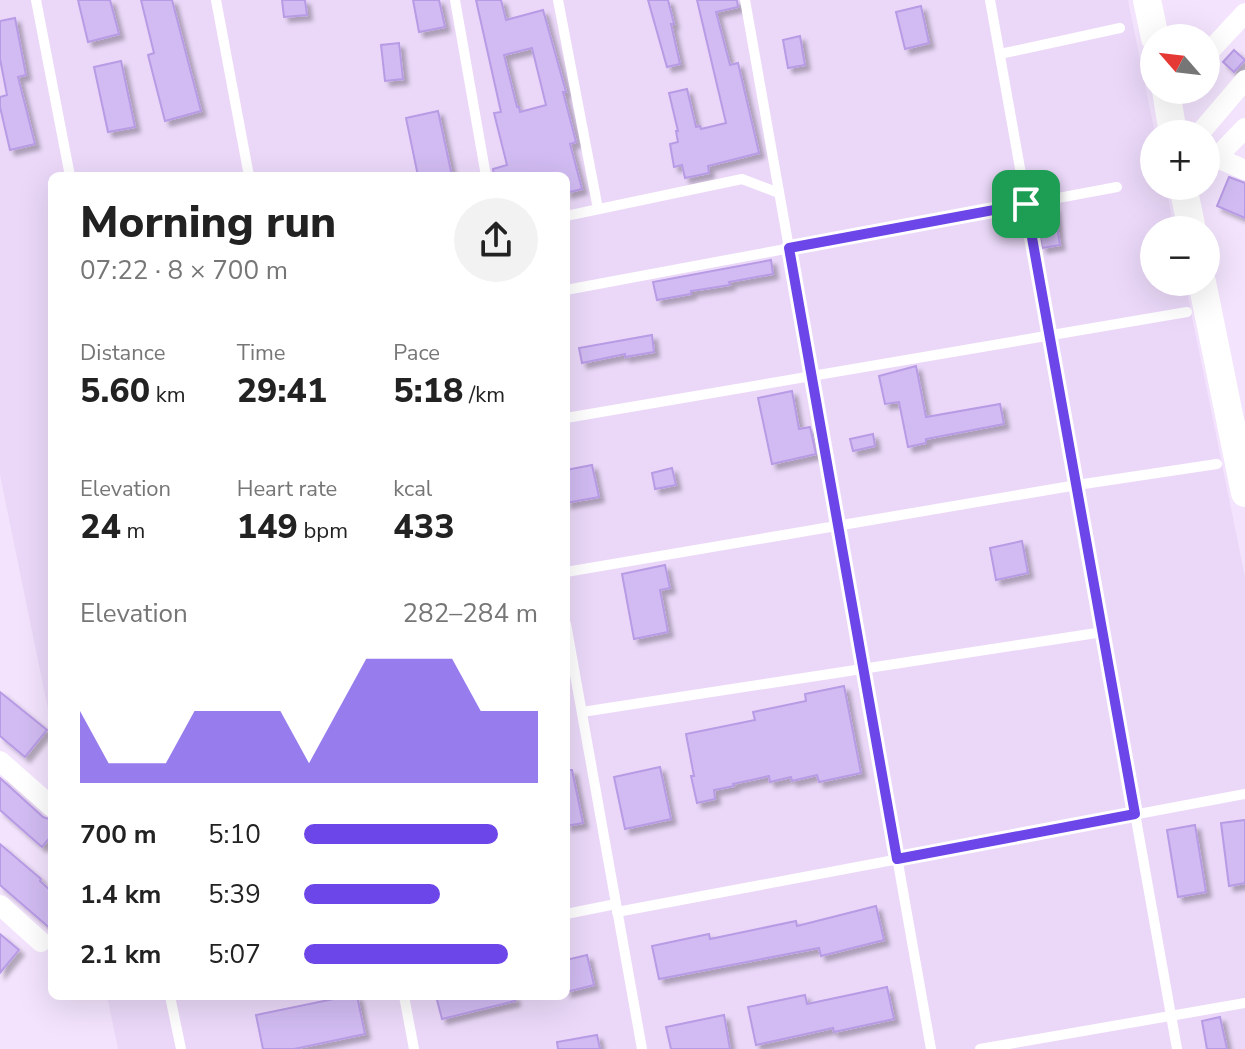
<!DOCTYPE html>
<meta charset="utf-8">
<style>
body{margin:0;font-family:"Nunito Sans",sans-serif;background:#f2f2f2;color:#222;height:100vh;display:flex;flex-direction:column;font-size:30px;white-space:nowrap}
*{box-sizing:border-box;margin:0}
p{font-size:26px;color:#767676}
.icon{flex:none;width:44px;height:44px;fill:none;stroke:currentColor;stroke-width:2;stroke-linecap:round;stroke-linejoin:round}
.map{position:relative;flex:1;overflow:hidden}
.details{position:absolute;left:48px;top:172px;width:522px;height:828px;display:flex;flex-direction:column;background:#fff;border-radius:12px;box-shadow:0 8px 32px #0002}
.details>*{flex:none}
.needle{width:52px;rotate:298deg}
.controls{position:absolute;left:1140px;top:24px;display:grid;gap:16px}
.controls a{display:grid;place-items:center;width:80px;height:80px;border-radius:50%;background:#fff;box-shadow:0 8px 32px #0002;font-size:40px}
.pin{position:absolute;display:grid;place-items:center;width:68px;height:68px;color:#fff;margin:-34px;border-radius:16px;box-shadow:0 4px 12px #0006}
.round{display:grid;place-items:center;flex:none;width:84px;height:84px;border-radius:42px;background:#f2f2f2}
.overview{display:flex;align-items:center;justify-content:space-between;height:136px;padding:0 32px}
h1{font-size:44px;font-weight:800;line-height:60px}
.metrics{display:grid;grid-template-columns:repeat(3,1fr);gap:12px;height:136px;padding:8px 32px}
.metrics div{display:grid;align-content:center}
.metrics b{font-size:34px;font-weight:800}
.metrics small{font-size:22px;font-weight:400}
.metrics p{font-size:22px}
.chart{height:224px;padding:16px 32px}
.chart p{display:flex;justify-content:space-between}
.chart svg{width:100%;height:144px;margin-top:8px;fill:#6c46e8;opacity:.7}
ul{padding:0 32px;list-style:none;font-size:26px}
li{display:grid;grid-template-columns:128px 96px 1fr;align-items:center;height:60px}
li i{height:20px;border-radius:10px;background:#6c46e8}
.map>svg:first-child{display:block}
.residential{fill:#ebd8f9}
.building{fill:#d1bbf2;stroke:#b89be5;stroke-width:2;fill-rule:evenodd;filter:url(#shadow)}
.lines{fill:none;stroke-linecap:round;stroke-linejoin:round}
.lane{stroke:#fff;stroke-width:10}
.street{stroke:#fff;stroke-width:20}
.secondary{stroke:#fff;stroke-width:28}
.route-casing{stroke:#fff;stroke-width:16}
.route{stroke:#6c46e8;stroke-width:10}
</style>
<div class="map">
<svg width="1245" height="1049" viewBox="0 0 1245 1049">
<defs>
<filter id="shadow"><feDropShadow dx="5" dy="5" stdDeviation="2" flood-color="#0004"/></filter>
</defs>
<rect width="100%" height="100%" fill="#f3e3fd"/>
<polygon class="residential" points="0,0 1128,0 1155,134 1154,186 1166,186 1174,230 1154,230 1154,282 1185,282 1245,577 1245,1049 118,1049 107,996 566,996 566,176 52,176 52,729 0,475"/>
<g class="building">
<polygon points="78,0 110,0 119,34 88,42"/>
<polygon points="141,0 172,0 201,111 165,121 148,55 154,53"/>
<polygon points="282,0 305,0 307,15 284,17"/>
<polygon points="413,0 439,0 445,27 419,32"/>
<path d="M 476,0 L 501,0 L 506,20 L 543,10 L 566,92 L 563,92 L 576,142 L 570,144 L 582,189 L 566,193 L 566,176 L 494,176 L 493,169 L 507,165 L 494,113 L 501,112 ZM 532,48 L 546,105 L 520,112 L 519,107 L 517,107 L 504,55 Z"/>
<polygon points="648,0 668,0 674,24 671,24 680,64 667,67"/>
<polygon points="697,0 737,0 738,7 716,12 730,65 738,63 759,153 708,166 709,173 685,178 682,165 674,167 670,144 678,142 676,131 678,131 669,93 687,89 696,127 700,126 701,129 726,123"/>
<polygon points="921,6 929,43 905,49 896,12"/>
<polygon points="15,18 26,75 18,77 35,144 10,150 0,107 0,97 7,95 0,59 0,21"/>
<polygon points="800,36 805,65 788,68 783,40"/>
<polygon points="399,43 403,79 385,81 381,45"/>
<polygon points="1234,50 1245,60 1234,72 1223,62"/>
<polygon points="121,61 135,127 108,132 94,67"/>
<polygon points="438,111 452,176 418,176 406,118"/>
<polygon points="1229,177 1245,183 1245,218 1217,206"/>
<polygon points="1054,207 1060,245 1042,248 1036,210"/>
<polygon points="771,260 773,274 729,282 730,285 691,291 691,294 657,300 653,282"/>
<polygon points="652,335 654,352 625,357 625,354 582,363 579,348"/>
<polygon points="916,366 926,417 1000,404 1004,424 926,439 926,443 908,447 899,402 885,404 879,376"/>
<polygon points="792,391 799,429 810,427 816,454 772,464 758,398"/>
<polygon points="873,434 875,446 853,451 850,439"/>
<polygon points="592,465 599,497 566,503 566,470"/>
<polygon points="672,468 676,485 655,489 652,473"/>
<polygon points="1022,541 1028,573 996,580 990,548"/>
<polygon points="665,565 670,588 660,590 668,632 634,639 622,574"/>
<polygon points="844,686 861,773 819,782 817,775 792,781 791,777 770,782 769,776 733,784 734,786 714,790 715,799 697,803 691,776 694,776 686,734 755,720 753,712 806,701 805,694"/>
<polygon points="0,692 47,730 25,757 0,736"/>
<polygon points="660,767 671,819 625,829 614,777"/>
<polygon points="566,770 572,770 583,823 566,826"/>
<polygon points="0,778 43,817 52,820 52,835 42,847 0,810"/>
<polygon points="1245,820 1245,883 1229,886 1221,823"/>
<polygon points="1195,825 1206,892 1178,897 1167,830"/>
<polygon points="0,844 41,879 40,881 52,892 52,930 0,885"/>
<polygon points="876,906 884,940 821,956 819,948 659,979 652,946 709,934 710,939 796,921 797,926"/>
<polygon points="0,934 19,950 0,973"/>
<polygon points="587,955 594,985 566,992 566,960"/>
<polygon points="887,987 894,1019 834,1032 833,1028 756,1045 748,1007 805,995 807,1004"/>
<polygon points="348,996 357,996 365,1034 294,1049 263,1049 256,1015"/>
<polygon points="436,996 514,996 515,1001 442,1019"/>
<polygon points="724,1015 730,1049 671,1049 666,1027"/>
<polygon points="1220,1017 1227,1049 1207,1049 1202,1021"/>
<polygon points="597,1035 600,1049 558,1049 557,1042"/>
</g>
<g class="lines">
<g class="lane">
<polyline points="36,0 70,176"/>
<polyline points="216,0 249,176"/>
<polyline points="455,0 486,176"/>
<polyline points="558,0 598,209"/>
<polyline points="745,0 931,1049"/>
<polyline points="990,0 1177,1049"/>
<polyline points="1000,54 1120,28"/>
<polyline points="566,216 742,179 779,193"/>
<polyline points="566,290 1117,187"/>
<polyline points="566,418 1187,312"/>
<polyline points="566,572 1077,485 1217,464"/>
<polyline points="566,624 642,1049"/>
<polyline points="582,712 1103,632"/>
<polyline points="617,912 1245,794"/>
<polyline points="566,914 616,904"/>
<polyline points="170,996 181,1049"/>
<polyline points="404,996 414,1049"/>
<polyline points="980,1049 1245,1003"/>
</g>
<g class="street">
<polyline points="1206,55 1245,13"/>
<polyline points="1199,134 1245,80"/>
<polyline points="1206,153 1245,170"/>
<polyline points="1217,157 1245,128"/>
<polyline points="0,761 52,807"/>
<polyline points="0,905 41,942"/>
</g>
<g class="secondary">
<polyline points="1147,0 1155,38"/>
<polyline points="1166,90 1173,134"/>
<polyline points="1183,186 1192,230"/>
<polyline points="1202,282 1245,493"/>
</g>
</g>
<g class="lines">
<g class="route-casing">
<polygon id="route" points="1026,204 1135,814 897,859 789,248"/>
</g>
<use href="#route" class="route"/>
</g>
</svg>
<div class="controls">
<a><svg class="needle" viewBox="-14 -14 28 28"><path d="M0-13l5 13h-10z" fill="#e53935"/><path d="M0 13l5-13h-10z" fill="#767676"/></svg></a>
<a>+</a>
<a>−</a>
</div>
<div class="pin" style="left:1026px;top:204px;background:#1e9e55"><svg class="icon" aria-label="arrive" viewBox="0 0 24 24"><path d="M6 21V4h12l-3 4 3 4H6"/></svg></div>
<section class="details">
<div class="overview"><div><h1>Morning run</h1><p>07:22 · 8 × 700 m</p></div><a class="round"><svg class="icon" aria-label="share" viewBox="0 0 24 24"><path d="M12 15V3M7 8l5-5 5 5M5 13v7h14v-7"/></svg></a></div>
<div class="metrics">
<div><p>Distance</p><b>5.60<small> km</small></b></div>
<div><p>Time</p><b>29:41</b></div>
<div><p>Pace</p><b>5:18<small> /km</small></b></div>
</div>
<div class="metrics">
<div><p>Elevation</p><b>24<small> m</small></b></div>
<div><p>Heart rate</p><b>149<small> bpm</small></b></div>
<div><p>kcal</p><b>433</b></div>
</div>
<div class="chart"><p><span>Elevation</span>282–284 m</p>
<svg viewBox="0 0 160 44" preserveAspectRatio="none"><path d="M0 44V22L10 38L20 38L30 38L40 22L50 22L60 22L70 22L80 38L90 22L100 6L110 6L120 6L130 6L140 22L150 22L160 22V44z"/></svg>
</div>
<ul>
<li><b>700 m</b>5:10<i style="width:83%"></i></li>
<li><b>1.4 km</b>5:39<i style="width:58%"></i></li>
<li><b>2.1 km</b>5:07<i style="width:87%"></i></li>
</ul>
</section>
</div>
